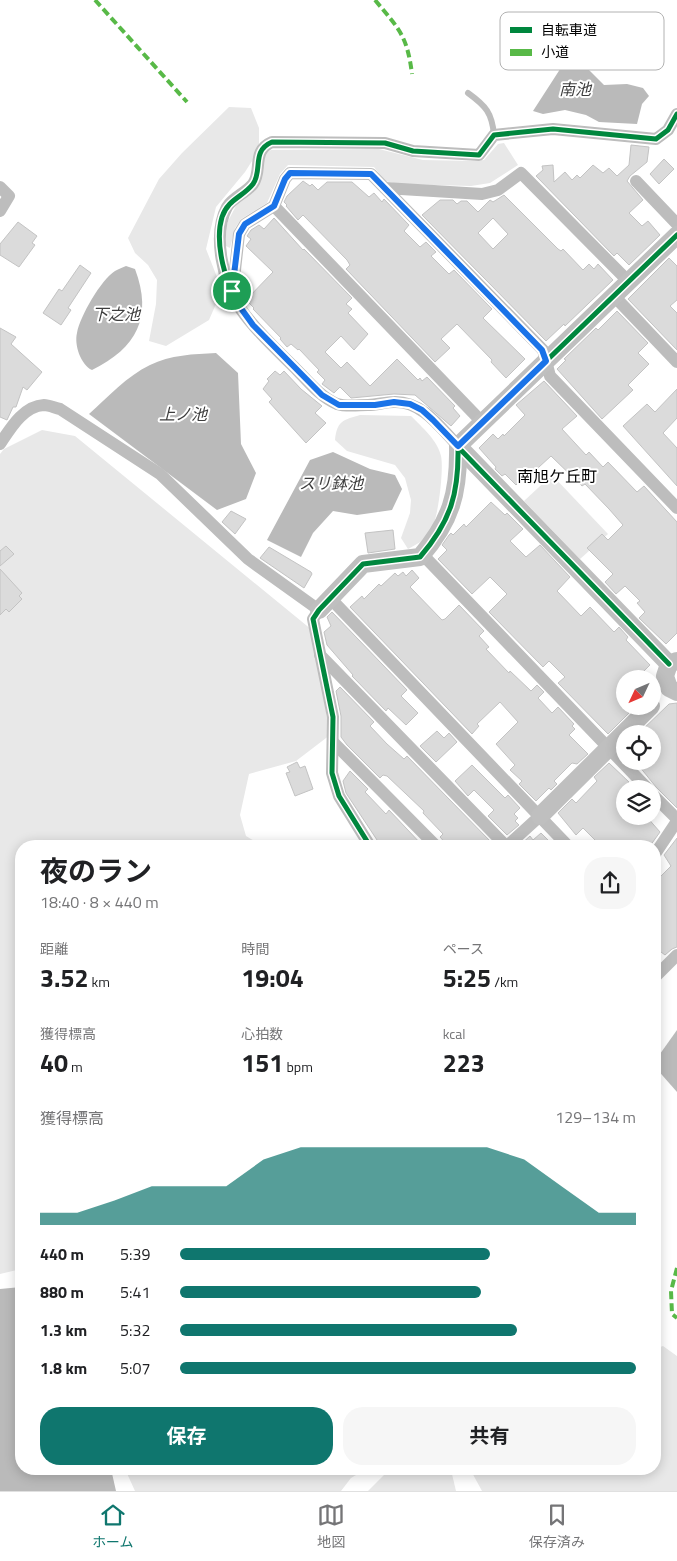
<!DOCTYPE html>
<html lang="ja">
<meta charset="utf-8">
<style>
body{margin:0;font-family:"Titillium Web","Noto Sans JP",sans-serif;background:#f6f6f6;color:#202124;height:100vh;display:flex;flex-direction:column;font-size:19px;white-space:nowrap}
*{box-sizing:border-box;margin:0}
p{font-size:16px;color:#757577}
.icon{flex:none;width:28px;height:28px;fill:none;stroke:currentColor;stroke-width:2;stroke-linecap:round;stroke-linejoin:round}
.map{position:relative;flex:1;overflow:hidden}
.side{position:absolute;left:15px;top:840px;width:646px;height:635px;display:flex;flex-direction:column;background:#fff;border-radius:20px;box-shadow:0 2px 12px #0003}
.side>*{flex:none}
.needle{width:32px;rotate:226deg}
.tools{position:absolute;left:616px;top:670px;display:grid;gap:10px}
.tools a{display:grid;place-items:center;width:45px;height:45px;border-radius:50%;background:#fff;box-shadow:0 2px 12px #0003;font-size:25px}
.pin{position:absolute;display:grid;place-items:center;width:42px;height:42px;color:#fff;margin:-21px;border:2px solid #fff;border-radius:50%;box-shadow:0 1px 5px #0007}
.round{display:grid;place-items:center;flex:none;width:52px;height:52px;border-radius:20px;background:#f6f6f6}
.headline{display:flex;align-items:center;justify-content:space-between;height:85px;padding:0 25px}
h1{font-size:28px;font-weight:700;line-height:38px}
.figures{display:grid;grid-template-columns:repeat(3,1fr);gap:8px;height:85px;padding:5px 25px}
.figures div{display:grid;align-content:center}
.figures b{font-size:25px;font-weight:700}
.figures small{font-size:14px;font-weight:400}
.figures p{font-size:14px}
.chart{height:140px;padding:10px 25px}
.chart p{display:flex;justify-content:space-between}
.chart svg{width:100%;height:90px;margin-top:5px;fill:#0f766e;opacity:.7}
.primary-button{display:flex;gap:10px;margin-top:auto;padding:10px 25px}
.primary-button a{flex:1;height:58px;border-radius:20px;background:#0f766e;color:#fff;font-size:20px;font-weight:700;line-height:58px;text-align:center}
.primary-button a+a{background:#f6f6f6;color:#202124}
ul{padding:0 25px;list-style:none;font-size:16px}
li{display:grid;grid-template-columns:80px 60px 1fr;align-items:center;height:38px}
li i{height:12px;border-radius:6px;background:#0f766e}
.menu{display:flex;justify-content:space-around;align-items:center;height:70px;border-top:1px solid #e0e0e0;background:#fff;font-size:14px;color:#757577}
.menu a{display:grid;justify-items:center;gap:2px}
.menu .current{color:#0f766e}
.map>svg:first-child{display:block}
.green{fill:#e8e8e8}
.water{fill:#bababa}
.building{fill:#dbdbdb;stroke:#c3c3c3;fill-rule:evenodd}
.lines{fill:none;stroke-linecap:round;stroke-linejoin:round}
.lane{stroke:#bdbdbd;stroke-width:6}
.street{stroke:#bdbdbd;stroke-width:12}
.secondary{stroke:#bfbfbf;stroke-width:18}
.quiet{stroke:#58b947;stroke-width:4;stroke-dasharray:8 4;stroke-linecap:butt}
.cycleway-casing{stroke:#fff;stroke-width:8}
.cycleway{stroke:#00873e;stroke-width:5}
.route-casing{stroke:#fff;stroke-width:10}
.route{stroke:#1a73e8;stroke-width:6}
.labels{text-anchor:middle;stroke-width:4;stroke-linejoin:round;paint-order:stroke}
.water-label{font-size:16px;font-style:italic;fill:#3d3d3d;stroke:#fff}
.neighbourhood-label{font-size:16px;fill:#000;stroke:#fff}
.key{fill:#fff;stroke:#b2b2b2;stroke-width:1}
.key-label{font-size:14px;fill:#000}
</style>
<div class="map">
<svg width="677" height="1491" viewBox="0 0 677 1491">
<rect width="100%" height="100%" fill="#fff"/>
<g class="green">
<polygon points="229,107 251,108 259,128 259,150 245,172 216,207 206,249 217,277 219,297 209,320 166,346 149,341 156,304 157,280 148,265 135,253 128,238 159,179 182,153"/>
<polygon points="504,143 518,165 490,183 471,186 398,184 385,181 374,167 288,165 280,174 267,203 241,219 235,228 230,248 226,246 225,232 228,221 263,155 271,150 379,149 423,160 474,161 484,160 498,144"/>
<path d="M 360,415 L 411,416 C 422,427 438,441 441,456 C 444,470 438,521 430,533 C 424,541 417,544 408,549 L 401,538 L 410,513 L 411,500 L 405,478 L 395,465 L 347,451 L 335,440 C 337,421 343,420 360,415 Z"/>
<polygon points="42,430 75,436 312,630 330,735 296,761 249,774 240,815 246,836 263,846 21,846 21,1269 0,1274 0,454 4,449"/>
<polygon points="552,475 608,534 580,559 524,501"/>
<polygon points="663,1346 677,1356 677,1491 482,1491 470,1469 655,1469 655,1349"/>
<polygon points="125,1469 366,1469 351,1478 341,1491 135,1491"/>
<polygon points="390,1469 448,1469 451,1470 456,1491 368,1491"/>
</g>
<g class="water">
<polygon points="577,58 604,85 627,84 643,88 649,96 642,104 637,124 599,122 586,115 565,110 543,114 533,111 564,63"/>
<path d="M 126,266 L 135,269 C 153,317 137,348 92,370 C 81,365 74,345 77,333 C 80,316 101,280 115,271 C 118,269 122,268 126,266 Z"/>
<path d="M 216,353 L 238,373 L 241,444 L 256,473 L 246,499 L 217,510 L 89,414 C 108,397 127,376 150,365 C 170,355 194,354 216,353 Z"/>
<polygon points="333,452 370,469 395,475 402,489 392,510 357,515 333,511 313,533 301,557 267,540 310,460"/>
<polygon points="677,1030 677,1092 655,1067 655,1061"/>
<polygon points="21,1287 21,1469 111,1469 116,1491 0,1491 0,1289"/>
</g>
<g class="building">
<polygon points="631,145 649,147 647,162 630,176 627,181 643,200 629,213 642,226 648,221 660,235 629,265 617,253 614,256 536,176 543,170 542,166 553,165 554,182 565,172 572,180 577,175 580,178 593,165 603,173 609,168 617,176 629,165"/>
<polygon points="664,159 674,169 659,184 650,174"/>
<polygon points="303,181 310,186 312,184 318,190 327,182 352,182 369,197 374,193 382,202 384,199 409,225 404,231 420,247 426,242 436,252 431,256 449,274 454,270 492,309 483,318 525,359 506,378 491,362 492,360 457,324 441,339 450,348 435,362 346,269 350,265 347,260 303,215 298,220 286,206 287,205 284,202 287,196"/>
<path d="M 504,195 L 558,249 L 561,251 L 563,249 L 583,270 L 589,264 L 594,269 L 598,264 L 613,280 L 565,326 L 564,324 L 546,341 L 422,215 L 440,200 L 453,200 L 457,204 L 461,201 L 467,201 L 478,212 L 490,200 L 493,202 ZM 493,218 L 508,234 L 493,249 L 478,233 Z"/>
<polygon points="274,218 303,250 304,249 352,298 346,304 352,309 348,313 368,334 354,350 341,336 325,352 341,368 347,362 370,386 397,359 418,380 420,378 422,381 427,377 455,406 453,408 460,416 451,426 415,395 394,394 351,398 340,387 334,393 322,384 325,380 317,372 319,370 299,349 298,350 291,344 287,347 280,339 281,338 253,309 254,308 246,300 273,272 246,246 251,239 247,236 251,230 259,225 264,229"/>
<polygon points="18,222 37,236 32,243 35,245 19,267 0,255 0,244"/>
<polygon points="669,258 677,266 677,300 670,306 677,313 677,350 628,299"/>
<polygon points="80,265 91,273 68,308 71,310 61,325 43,313 59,289 62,291"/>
<polygon points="617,311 648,343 638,353 649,364 628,385 633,390 602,419 557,369 566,360 564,359 596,328 598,330"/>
<polygon points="0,328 16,337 11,344 42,372 27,390 23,387 16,407 13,407 7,420 0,417"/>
<polygon points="275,371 280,375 284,371 301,389 322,406 315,413 326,423 306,443 269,402 272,399 263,389 269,381 267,379"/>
<polygon points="544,381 577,416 562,429 586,455 589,452 603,467 608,462 637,492 644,486 677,522 677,633 666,644 639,618 645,612 637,603 640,601 625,586 616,594 605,582 613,574 587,548 602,534 608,540 623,525 609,509 585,484 582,486 551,456 527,478 525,476 516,485 505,474 502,476 495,469 496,467 479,448 493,434 498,439 503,434 504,436 525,415 516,405"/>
<polygon points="677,389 677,418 663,433 677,448 677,486 623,426 647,404 655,412"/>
<polygon points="491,502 505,515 507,513 523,529 510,541 526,557 540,545 570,577 557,591 581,616 590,607 614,632 619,627 628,637 626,640 650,665 636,679 625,679 625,706 636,706 608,734 558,683 565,677 549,661 543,667 489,612 507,594 490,577 472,594 438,559 447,550 442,545 449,535 451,533 453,535 464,524 466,527"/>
<polygon points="231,511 246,519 235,534 222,522"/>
<polygon points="393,530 395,549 368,553 365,533"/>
<polygon points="6,546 14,554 0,566 0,551"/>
<polygon points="269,547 311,572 312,574 304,588 260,558"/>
<polygon points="0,569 22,593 19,596 22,599 9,612 6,609 0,615"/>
<polygon points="412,570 419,578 410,587 442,620 445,619 459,605 484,631 479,636 489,647 486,649 509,673 510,671 531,691 537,685 544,692 538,698 552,713 558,707 574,724 572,726 575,729 569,735 588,754 577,764 572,763 554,781 557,784 551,790 549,788 536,801 519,784 522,781 510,770 515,765 496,744 518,722 500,702 477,724 479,726 472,734 350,607 362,596 364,599 379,584 381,586 395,573 398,576 403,572 406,576"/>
<polygon points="332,612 407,690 401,696 418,713 406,725 388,708 386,711 352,676 353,675 327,645 324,632 331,626 327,617"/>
<polygon points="340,687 374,722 370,726 387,744 404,759 407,756 490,841 484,846 448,846 440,837 443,834 423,813 424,811 387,776 383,775 380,778 347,745 341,737 341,716 336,691"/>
<polygon points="677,703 677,808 656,787 635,761 652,761 652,734 638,734 669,704"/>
<polygon points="437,731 444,738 449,733 457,742 436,762 420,746"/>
<polygon points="297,762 300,768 305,766 313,789 295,796 286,773 290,772 287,767"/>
<polygon points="609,763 629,782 619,793 625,799 625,816 646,816 660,832 650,846 601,846 583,828 576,835 558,813 572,799 576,803 597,781 594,777"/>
<polygon points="472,765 505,798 508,795 520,808 514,814 518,818 515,821 519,825 507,835 488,816 494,810 474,790 468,796 455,781"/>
<polygon points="350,771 368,789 365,792 386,814 389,810 423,846 381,846 346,793 343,781"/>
<polygon points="541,833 554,846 519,846 530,836 533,840"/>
<polygon points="677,838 677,947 672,949 665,955 661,952 655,958 655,882 671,866 664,855"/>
</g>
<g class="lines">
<path class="lane" d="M 468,93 C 486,106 492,113 494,135"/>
<g class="street">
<polyline points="636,181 677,224"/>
<polyline points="0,187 9,196 0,211"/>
<polyline points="385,188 482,194 498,190 521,173 629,282"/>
<polyline points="274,206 482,422"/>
<polyline points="233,288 239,234 245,224 274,206 285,179 290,173 371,174 543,350 550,376 677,508"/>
<polyline points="614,296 677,362"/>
<path d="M 0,444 C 10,429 23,406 44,405 C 49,405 55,408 60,409 L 160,474 L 248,559 L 319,610 L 313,619 L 333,717 L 332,773 L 339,796 L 370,846"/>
<path d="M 458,446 C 440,427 422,401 394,402 C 385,402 377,405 368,405 C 359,405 346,407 337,404 C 320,397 307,380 294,367 C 276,349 255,330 240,308 C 223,282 212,235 227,207 C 233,197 246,193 253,184 C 263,170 251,151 272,142 L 385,143 L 413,151 L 479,155 L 494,135 L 553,129 L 656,139 L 668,130 L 677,114"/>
<polyline points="422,554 648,789"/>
<polyline points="330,598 568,846"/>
<polyline points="320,655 506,846"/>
<polyline points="333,742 436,846"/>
<polyline points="652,794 677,819"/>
<polyline points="507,846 540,816"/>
<polyline points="655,854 677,821"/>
<polyline points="655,977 677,955"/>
</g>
<g class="secondary">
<polyline points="458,446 669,664"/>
<path d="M 319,610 L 363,564 L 420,557 C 451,521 459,493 458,446 L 677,235"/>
<polyline points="677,661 669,664 665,676 669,688 677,692"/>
<polyline points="540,816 651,706"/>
</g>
<g class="quiet">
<polyline points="95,0 187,102"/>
<path d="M 375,0 C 399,29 407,35 412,74"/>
<polyline points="677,1268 671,1291 672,1314 677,1318"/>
</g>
<g class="cycleway-casing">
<g id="cycleway">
<path d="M 669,664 L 422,410 C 399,398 381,405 356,405 C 350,405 342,406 337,404 C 320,396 307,380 294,367 C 276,349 254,330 240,308 C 226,286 214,243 222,217 C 228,199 243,197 253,184 C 263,170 251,151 272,142 L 385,143 L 413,151 L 479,155 L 494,135 L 553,129 L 656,139 L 668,130 L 677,114"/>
<path d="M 370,846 L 339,796 L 332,773 L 333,717 L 313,619 L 319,610 L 363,564 L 420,557 C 451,521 459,493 458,446 L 677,235"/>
</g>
</g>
<use href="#cycleway" class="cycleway"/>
</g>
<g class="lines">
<g class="route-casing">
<polygon id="route" points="290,173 371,174 542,350 546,361 458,446 433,420 422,410 410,404 394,402 375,405 339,405 322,395 253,325 240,307 232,291 239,234 245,224 274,206 285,179"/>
</g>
<use href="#route" class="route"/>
</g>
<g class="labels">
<g class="water-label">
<text x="575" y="95">南池</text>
<text x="116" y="320">下之池</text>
<text x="183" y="420">上ノ池</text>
<text x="331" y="489">スリ鉢池</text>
</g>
<g class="neighbourhood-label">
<text x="557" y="482">南旭ケ丘町</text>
</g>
</g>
<rect x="500" y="12" width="164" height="58" rx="8" class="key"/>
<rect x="510" y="27" width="22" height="6" fill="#00873e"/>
<rect x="510" y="49" width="22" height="7" fill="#58b947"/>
<g class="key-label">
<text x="541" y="35">自転車道</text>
<text x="541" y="57">小道</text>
</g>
</svg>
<div class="tools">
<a><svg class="needle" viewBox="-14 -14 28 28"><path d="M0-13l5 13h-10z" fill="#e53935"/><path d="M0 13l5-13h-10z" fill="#757577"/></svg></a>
<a><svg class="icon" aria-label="locate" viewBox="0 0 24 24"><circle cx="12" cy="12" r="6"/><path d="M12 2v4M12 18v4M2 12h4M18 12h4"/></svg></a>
<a><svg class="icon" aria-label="layers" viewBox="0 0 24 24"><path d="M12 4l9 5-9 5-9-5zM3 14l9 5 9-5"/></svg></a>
</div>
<div class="pin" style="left:232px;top:291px;background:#1e9e55"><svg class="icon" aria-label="arrive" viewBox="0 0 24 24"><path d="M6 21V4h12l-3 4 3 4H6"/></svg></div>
<section class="side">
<div class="headline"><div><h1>夜のラン</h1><p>18:40 · 8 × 440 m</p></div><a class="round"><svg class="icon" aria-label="share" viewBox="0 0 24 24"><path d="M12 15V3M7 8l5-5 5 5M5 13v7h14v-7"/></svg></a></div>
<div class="figures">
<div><p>距離</p><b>3.52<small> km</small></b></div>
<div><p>時間</p><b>19:04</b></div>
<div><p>ペース</p><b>5:25<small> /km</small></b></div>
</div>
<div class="figures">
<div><p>獲得標高</p><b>40<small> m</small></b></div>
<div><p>心拍数</p><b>151<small> bpm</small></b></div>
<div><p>kcal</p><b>223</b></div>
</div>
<div class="chart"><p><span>獲得標高</span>129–134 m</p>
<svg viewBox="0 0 160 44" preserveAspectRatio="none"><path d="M0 44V38L10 38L20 32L30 25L40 25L50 25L60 12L70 6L80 6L90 6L100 6L110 6L120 6L130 12L140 25L150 38L160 38V44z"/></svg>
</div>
<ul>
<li><b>440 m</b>5:39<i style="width:68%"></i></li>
<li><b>880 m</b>5:41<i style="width:66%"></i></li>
<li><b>1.3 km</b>5:32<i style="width:74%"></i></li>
<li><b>1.8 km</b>5:07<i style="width:100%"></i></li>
</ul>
<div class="primary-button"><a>保存</a><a>共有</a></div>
</section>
</div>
<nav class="menu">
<a class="current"><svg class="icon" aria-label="home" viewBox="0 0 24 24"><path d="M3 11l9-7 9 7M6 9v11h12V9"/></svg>ホーム</a>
<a><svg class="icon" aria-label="map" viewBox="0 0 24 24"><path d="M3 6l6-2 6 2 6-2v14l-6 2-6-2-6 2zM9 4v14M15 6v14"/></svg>地図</a>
<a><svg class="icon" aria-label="saved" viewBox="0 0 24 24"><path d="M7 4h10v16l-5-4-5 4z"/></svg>保存済み</a>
</nav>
